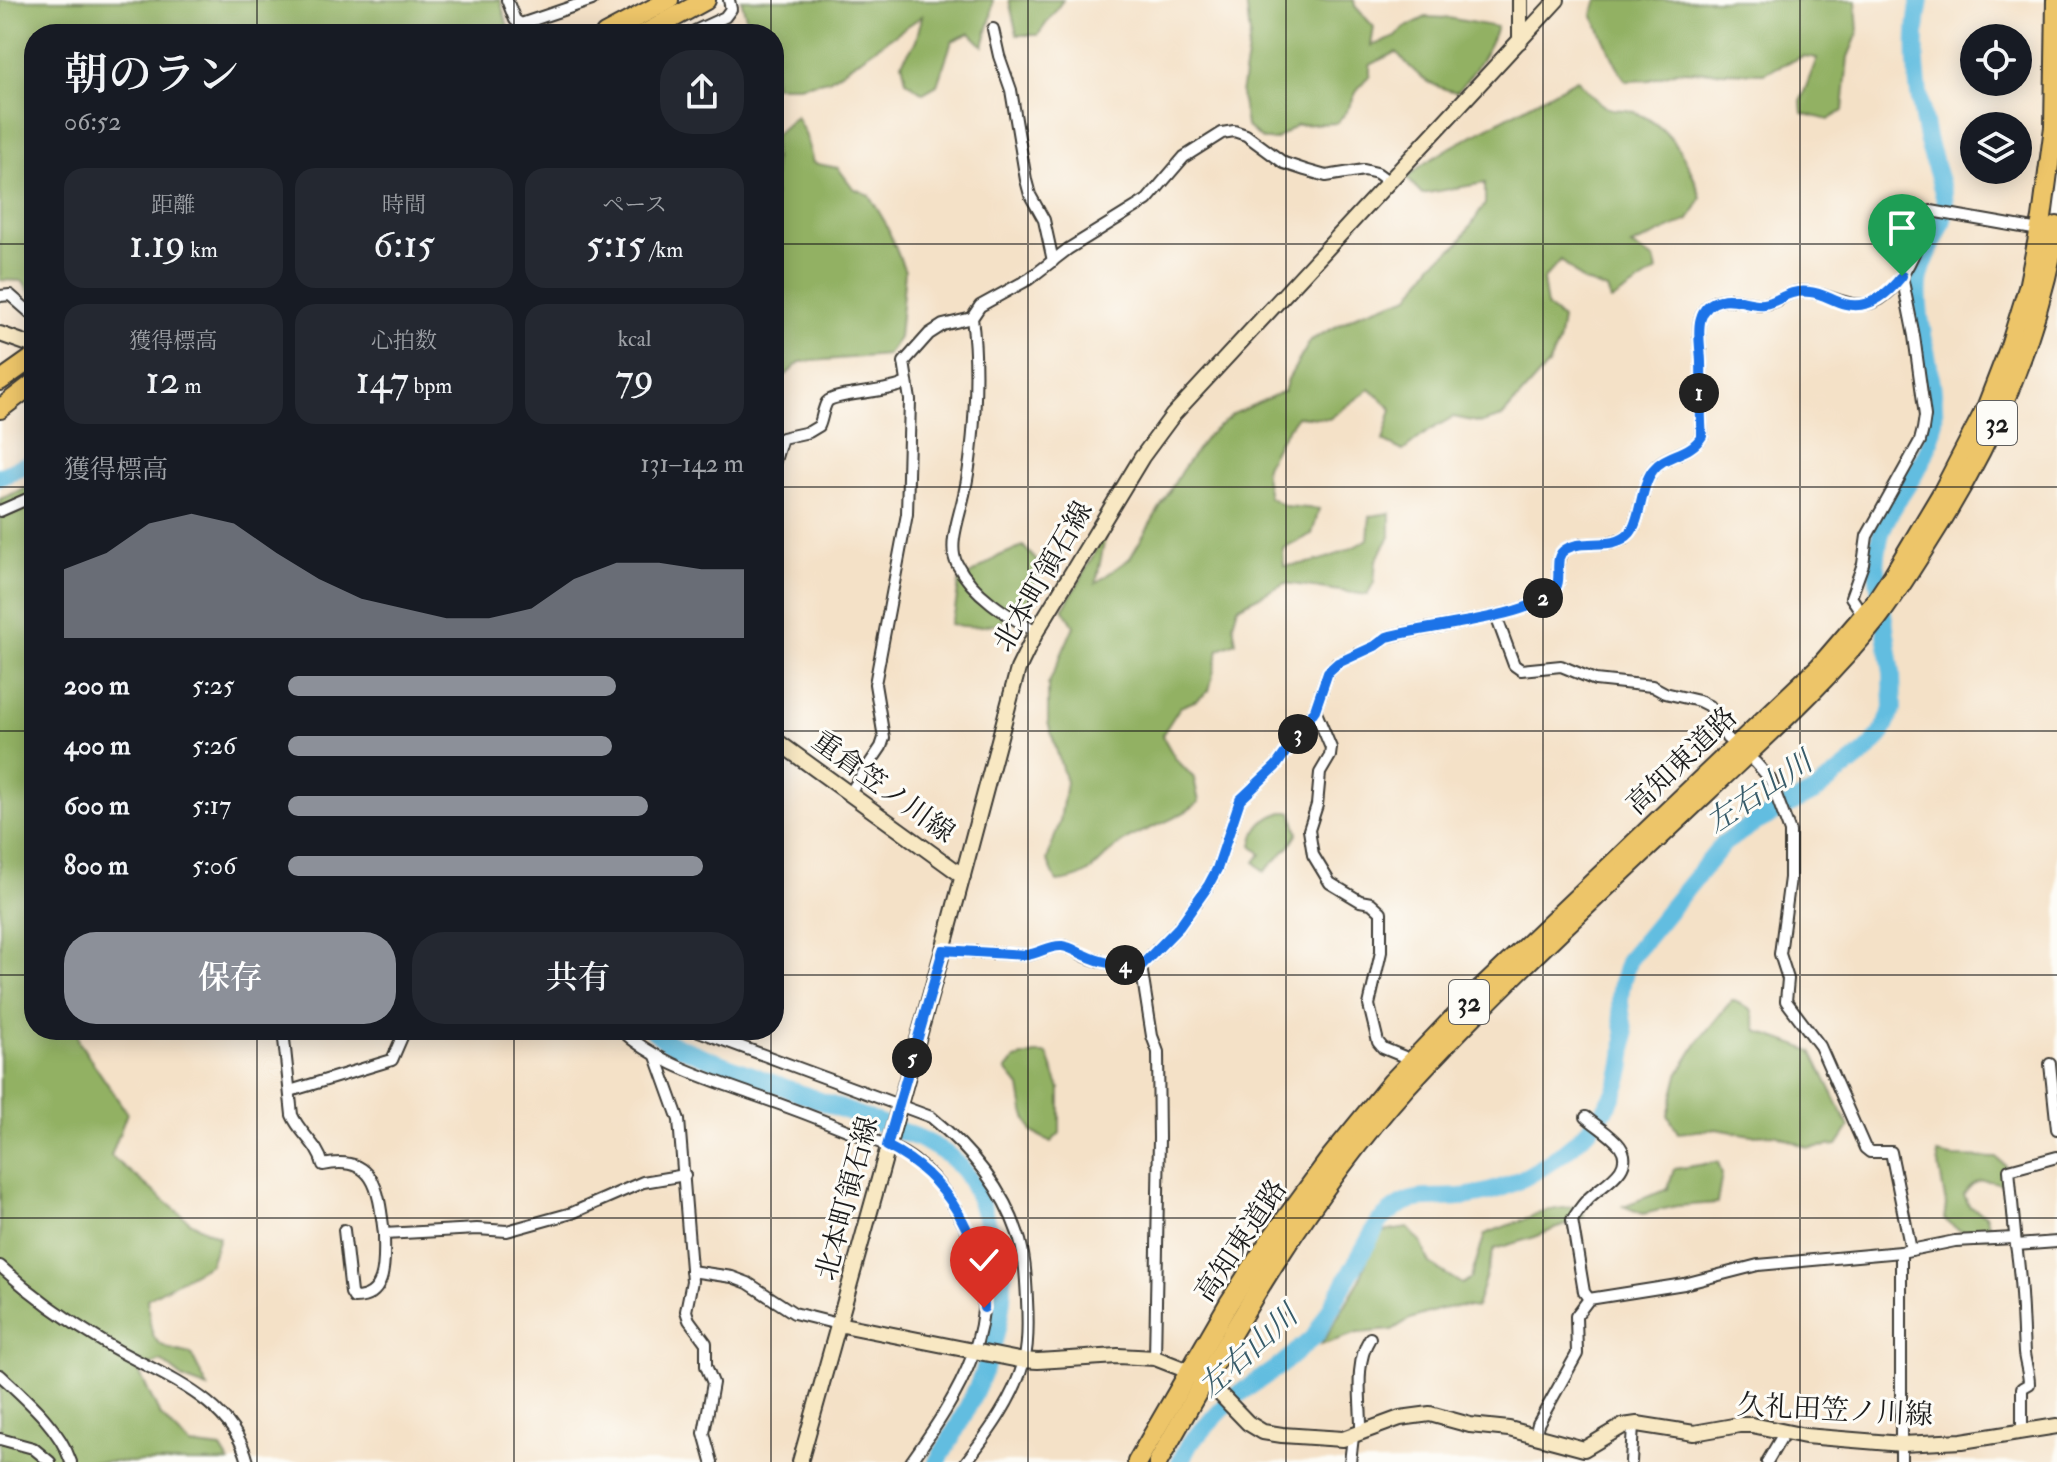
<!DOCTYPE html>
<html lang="ja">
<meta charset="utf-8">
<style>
body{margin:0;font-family:"IM FELL Double Pica","Noto Serif JP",serif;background:#242831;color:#f1f3f6;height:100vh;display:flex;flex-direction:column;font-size:30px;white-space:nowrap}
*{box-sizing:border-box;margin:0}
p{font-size:26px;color:#9ea1a6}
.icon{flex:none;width:44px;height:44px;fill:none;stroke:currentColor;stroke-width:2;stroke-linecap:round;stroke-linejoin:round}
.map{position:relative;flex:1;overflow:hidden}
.drawer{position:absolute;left:24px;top:24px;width:760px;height:1016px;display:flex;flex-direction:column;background:#171b24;border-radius:32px;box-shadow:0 4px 20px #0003}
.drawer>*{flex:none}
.fabs{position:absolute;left:1960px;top:24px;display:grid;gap:16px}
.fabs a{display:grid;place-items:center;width:72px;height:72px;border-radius:50%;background:#171b24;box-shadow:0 4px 20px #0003;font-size:40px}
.pin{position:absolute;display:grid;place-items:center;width:68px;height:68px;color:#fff;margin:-82px -34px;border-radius:50% 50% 50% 0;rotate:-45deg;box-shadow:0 0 8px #0007}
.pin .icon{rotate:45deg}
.km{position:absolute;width:40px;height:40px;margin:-20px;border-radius:50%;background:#222;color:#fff;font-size:22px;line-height:40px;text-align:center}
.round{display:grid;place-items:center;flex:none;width:84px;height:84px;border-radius:32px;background:#242831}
.summary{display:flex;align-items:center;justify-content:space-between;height:136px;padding:0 40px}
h1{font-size:44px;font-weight:600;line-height:60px}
.figures{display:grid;grid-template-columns:repeat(3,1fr);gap:12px;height:136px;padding:8px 40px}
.figures div{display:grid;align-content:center;border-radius:20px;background:#242831;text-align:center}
.figures b{font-size:40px;font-weight:600}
.figures small{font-size:22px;font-weight:400}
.figures p{font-size:22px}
.chart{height:224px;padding:16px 40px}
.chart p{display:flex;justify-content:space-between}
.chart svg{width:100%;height:144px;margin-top:8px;fill:#8c9099;opacity:.7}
.primary-button{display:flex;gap:16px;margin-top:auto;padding:16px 40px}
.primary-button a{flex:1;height:92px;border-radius:32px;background:#8c9099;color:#fff;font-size:32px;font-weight:600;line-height:92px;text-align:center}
.primary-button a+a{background:#242831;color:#f1f3f6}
ul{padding:0 40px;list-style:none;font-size:26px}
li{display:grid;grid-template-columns:128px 96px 1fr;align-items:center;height:60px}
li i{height:20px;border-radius:10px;background:#8c9099}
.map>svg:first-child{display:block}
.forest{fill:#92b164;stroke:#576640;stroke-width:2}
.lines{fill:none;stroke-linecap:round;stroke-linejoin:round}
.river{stroke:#62bde0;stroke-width:18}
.street-casing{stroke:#3c3a36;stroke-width:14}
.secondary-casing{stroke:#3c3a36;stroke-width:18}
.highway-casing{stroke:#3c3a36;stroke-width:22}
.street{stroke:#fff;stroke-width:10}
.secondary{stroke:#f8e8c3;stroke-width:14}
.highway{stroke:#edc569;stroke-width:18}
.route-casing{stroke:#fff;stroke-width:16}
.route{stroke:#1a73e8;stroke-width:10}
.grid{fill:none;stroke:#1c1c1c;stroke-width:2;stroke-opacity:0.55}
.labels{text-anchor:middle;stroke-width:6;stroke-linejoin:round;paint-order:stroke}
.shield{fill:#fdfcf7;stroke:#605f5e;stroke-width:2}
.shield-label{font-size:26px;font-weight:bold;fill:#1c1c1c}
.street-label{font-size:28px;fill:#1c1c1c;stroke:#fdfcf7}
.water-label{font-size:30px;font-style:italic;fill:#385c6a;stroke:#fdfcf7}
</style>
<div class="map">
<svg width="2057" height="1462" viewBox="0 0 2057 1462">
<rect width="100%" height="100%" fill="#fdfcf7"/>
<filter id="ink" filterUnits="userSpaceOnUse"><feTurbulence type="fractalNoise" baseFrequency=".0125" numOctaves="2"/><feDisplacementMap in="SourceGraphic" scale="16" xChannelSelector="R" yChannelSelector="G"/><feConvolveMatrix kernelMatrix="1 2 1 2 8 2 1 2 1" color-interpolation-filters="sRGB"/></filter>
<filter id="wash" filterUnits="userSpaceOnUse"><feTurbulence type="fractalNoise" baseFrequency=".006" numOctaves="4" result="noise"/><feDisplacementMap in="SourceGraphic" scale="32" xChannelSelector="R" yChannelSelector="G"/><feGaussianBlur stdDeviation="1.8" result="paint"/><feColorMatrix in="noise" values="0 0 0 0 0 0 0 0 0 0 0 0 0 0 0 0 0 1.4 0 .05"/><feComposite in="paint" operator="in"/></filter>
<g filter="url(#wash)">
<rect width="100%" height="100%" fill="#f4e1c7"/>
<g class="forest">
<polygon points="0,0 500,0 510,34 34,34 34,299 23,281 0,280"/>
<polygon points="741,0 993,0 991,17 983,46 970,33 952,41 937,85 923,93 906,81 902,62 916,41 922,16 829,80 798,86 774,86 774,34 722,34 747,20"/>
<polygon points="1009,0 1063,0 1038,35 1017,35"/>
<path d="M 1246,0 L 1354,0 L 1355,6 L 1374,27 L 1371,46 L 1396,37 L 1404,28 L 1426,17 L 1448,18 L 1497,27 C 1489,50 1474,73 1457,92 C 1426,86 1416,74 1396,52 L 1370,65 L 1370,75 C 1351,92 1355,105 1337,123 L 1296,125 L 1275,140 L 1263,140 L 1246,126 L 1241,94 L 1250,36 Z"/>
<path d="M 1597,0 L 1856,0 L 1858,33 L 1848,57 L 1843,111 L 1828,120 L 1802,113 L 1801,100 L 1817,58 L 1803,56 L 1764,73 L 1677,71 L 1650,80 L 1626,81 C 1611,60 1605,37 1592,15 Z"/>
<path d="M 1577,79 C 1585,88 1594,99 1604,106 C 1612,112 1625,108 1634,112 C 1671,126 1690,162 1701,198 L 1689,220 L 1631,246 L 1654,259 L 1657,271 L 1611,301 L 1607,290 L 1583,281 L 1561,260 L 1543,280 L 1547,307 L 1562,319 L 1558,344 L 1548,365 L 1502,417 L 1482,423 L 1453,417 L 1427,432 L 1403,451 L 1383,441 L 1392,409 L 1370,389 L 1329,419 L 1297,416 L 1279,441 L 1264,470 L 1269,497 L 1285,506 L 1319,509 L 1312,534 L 1283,549 L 1284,566 C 1314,564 1342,555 1368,539 L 1370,516 L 1390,513 L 1390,537 L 1376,560 L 1374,582 L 1367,595 L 1285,583 L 1238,607 L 1233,624 L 1236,642 L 1219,649 L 1209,691 L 1197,700 L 1180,707 L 1162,735 L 1175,758 L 1194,778 L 1199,802 C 1178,820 1151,826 1126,840 C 1097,857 1098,878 1057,882 L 1047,860 L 1060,821 L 1066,782 L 1048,722 L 1048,685 L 1074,626 L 1063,608 L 1082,577 L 1107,528 L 1096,583 L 1130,558 L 1182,470 L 1207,436 L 1233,414 L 1284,391 L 1288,379 L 1311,340 L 1361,313 L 1410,296 L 1433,263 L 1457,245 L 1472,224 L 1485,204 L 1485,183 L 1422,194 L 1407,178 L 1422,165 L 1451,147 Z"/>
<polygon points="796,116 806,136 813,163 838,168 853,188 869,195 885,222 905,271 899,338 887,355 800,362 786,375 774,368 774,136"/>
<path d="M 34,485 L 34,1030 L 77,1030 L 79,1042 L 127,1113 L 111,1156 L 190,1222 L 219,1237 L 210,1264 L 147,1299 C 152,1339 149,1346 191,1354 L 208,1388 L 184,1379 L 161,1361 L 138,1370 L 160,1415 L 190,1445 L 221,1449 L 229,1462 L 0,1462 L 0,499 Z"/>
<path d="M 1023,546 L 1037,561 C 1038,613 997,634 950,624 L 955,610 L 959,582 L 999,556 Z"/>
<path d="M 1283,812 L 1292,812 L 1298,833 L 1290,846 L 1264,872 L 1255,862 L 1261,854 L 1252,845 C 1256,824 1264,819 1283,812 Z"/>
<polygon points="1732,1000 1751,1009 1757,1031 1812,1051 1849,1127 1837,1145 1808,1148 1775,1134 1751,1135 1716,1129 1678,1133 1668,1115 1678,1075 1700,1039"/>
<polygon points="1035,1054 1047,1054 1060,1089 1060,1133 1051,1142 1032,1132 1024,1112 1020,1087 1006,1070 1015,1059"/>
<path d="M 1937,1154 L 1952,1157 L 1997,1158 L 2005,1165 L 2008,1186 C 1985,1180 1980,1174 1964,1195 L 1969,1206 L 1986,1215 L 1993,1236 C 1972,1237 1960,1233 1944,1219 L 1946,1205 Z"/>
<polygon points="1718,1162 1722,1174 1717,1203 1677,1206 1643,1214 1623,1206 1668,1189 1674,1169"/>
<polygon points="1580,1206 1585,1217 1535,1237 1494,1249 1476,1308 1462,1306 1441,1309 1410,1319 1392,1330 1358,1333 1321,1345 1360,1280 1376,1233 1408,1228 1421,1242 1430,1264 1462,1284 1471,1278 1485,1234 1548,1210"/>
</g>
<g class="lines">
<g class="river">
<polyline points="0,477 34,461"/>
<path d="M 653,1030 L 667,1042 L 719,1063 L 916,1137 C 962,1158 972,1175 987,1222 C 992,1237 1003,1258 1003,1274 C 1004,1343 972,1404 937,1462"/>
<path d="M 1180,1462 L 1190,1443 L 1233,1398 L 1281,1365 L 1315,1336 L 1379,1222 C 1415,1187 1427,1202 1469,1196 C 1524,1188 1590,1142 1615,1092 C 1622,1076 1625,1054 1625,1037 C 1624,1025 1620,1013 1620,1001 C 1620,986 1624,973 1629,959 L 1724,843 L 1753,824 L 1815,792 L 1867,751 L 1882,733 L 1893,709 L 1892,673 L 1876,566 C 1877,554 1878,542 1882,530 C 1896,493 1931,465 1934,421 C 1937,374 1915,327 1919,283 C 1921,256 1948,225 1945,203 C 1942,181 1932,160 1927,138 C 1917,92 1911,47 1920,0"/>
</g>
</g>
</g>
<g filter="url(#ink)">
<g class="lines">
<g class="street-casing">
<g id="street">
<polyline points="507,0 515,20 521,24 592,0"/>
<polyline points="993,29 999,56 1011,90 1026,180 1030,195 1044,220 1053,261"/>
<polyline points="688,34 725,17 731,9 729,0"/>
<polyline points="0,296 10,295 34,316"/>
<path d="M 774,464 L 782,438 L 809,432 L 819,426 C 822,420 823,408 827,402 C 834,393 888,393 906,383"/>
<polyline points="0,511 34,496"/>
<polyline points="1496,616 1514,665 1521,670 1561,666 1595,680 1652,686 1665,693 1699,701 1709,706 1727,738 1756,763 1770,779 1790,832 1790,878 1780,954 1788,979 1786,1001 1820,1046 1865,1148 1870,1152 1891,1152 1911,1250"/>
<polyline points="1866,619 1851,597 1863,564 1867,536 1920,441 1923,429 1925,416 1914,336 1902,276"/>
<path d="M 1036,632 C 1007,615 973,595 957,564 C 948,548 958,520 962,503 C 975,452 979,370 972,318 L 980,306 L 1029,279 L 1068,249 L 1147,200 L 1184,157 L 1222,133 L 1234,131 L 1246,135 L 1284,163 L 1305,170 L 1326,176 L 1364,170 L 1377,173 L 1388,181"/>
<polyline points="1315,710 1331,748 1330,756 1320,773 1317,805 1309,830 1313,855 1330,883 1360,901 1371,903 1381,912 1381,952 1369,1005 1378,1042 1383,1048 1412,1060"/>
<polyline points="850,793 881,747 884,738 875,684 907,514 910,400 904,362 929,334 943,325 972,318"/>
<path d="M 943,950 L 1026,955 C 1039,954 1049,945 1062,946 C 1072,947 1077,952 1085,956 C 1101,963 1124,967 1141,966 L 1179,927 L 1208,886 L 1217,869 L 1240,800 L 1276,766 L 1315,710 L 1328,672 L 1338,663 L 1375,646 L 1387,637 C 1428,625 1523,619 1552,593 C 1566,580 1550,558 1566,549 C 1585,538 1614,551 1630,533 C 1641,520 1640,487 1653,470 C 1665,453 1690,456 1702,436 C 1699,411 1702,388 1701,363 C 1701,341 1690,308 1720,300 C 1734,296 1749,305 1763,304 C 1781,303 1789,286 1815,293 C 1838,298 1856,312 1880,299 C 1898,288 1910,264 1918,244 C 1922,233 1923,220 1931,211 L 2039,230"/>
<polyline points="1141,966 1152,1036 1158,1052 1159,1138 1155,1358"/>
<path d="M 283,1030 L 292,1115 C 300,1134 318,1144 323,1165 C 377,1153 379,1194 384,1234 L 477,1229 L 507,1231 L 572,1213 L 643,1182 L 685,1175"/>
<path d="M 621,1030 C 658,1064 705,1077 751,1094 C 786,1106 820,1119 854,1133 C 874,1141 898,1147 915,1161 C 941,1181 957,1209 971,1239 C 1008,1320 957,1397 911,1462"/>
<path d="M 696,1030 L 931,1117 C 969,1148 1002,1187 1018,1234 C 1025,1254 1026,1279 1027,1300 C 1028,1319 1029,1343 1024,1361 C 1014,1398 989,1432 966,1462"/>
<polyline points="656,1056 679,1120 692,1281 686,1311 689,1320 706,1343 706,1366 713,1383 704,1433 712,1462"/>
<polyline points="2050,1064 2057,1129"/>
<polyline points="290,1091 392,1060 405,1030"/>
<path d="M 1586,1117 C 1596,1126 1612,1135 1620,1146 C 1637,1170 1599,1186 1587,1200 C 1581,1206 1577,1213 1572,1220 L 1584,1292 L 1589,1299"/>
<polyline points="2057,1157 2009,1170 2016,1245 2057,1242"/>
<path d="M 344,1230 L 351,1293 L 354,1298 C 389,1298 384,1258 384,1234"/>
<path d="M 2016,1245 C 2022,1282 2022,1317 2024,1353 C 2025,1363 2029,1373 2029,1384 L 2022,1388 L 2022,1433"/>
<polyline points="1901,1252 1901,1462"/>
<path d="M 0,1266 C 32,1295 68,1321 105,1343 C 158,1375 231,1396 248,1462"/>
<polyline points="691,1271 732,1277 748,1283 794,1313 838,1324"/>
<path d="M 0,1375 C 26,1399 59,1427 71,1462"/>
<path d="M 1361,1434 C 1362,1404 1353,1365 1370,1338"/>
<polyline points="1535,1436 1538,1424 1577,1354 1576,1316 1589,1299 1684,1284 1758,1265 1901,1252 1955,1241 2014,1238"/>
<polyline points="0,1439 33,1448 50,1462"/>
<polyline points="1350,1462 1353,1437"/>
<polyline points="1631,1462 1633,1425"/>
<polyline points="1767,1462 1784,1433"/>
</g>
</g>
<g class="secondary-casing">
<g id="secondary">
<polyline points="1520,0 1520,41"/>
<polyline points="0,334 34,346"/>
<polyline points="774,739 963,876"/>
<polyline points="838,1324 1019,1360 1038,1361 1118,1356 1155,1358 1191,1372 1220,1394 1248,1423 1263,1432 1282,1435 1343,1439 1400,1418 1430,1414 1470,1425 1509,1429 1584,1449 1623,1426 1637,1424 1694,1433 1739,1425 1752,1425 1805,1436 1902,1444 1962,1441 2057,1426"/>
<polyline points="800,1462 943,950 1018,669 1036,632 1142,457 1173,415 1557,0"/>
</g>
</g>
<g class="highway-casing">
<g id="highway">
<polyline points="605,34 669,0"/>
<polyline points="644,34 706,0"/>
<polyline points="0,381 34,357"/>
<polyline points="0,409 34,383"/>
<polyline points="1137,1462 1229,1303 1268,1243 1330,1158 1392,1082 1480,990 1819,667 1875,602 1893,575 1942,493 1986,408 2010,346 2028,288 2042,218 2054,127 2056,0"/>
<path d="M 1158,1462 C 1232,1331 1306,1198 1407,1086 C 1502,982 1606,888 1708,791 C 1766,736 1827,682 1877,619 C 1896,594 1912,568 1929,541 C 1993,441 2036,343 2057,226"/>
</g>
</g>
<use href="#street" class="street"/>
<use href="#secondary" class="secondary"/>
<use href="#highway" class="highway"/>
</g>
</g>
<g class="lines" filter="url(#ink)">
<g class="route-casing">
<path id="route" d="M 984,1308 C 983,1240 949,1177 887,1146 L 943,950 L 1026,955 C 1039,954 1049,945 1062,946 C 1071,947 1077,952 1085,955 C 1101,963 1124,967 1141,966 L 1179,927 L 1208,886 L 1217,869 L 1240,800 L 1276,766 L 1315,710 L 1328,672 L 1338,663 L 1375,646 L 1387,637 C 1428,625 1524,619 1552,593 C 1566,580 1550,558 1566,549 C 1585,538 1614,551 1630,533 C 1641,520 1640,487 1653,470 C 1666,453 1690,456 1702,436 C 1699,411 1702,387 1701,363 C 1701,342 1690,307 1721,300 C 1734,296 1750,306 1764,304 C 1779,302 1787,289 1810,292 C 1822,293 1833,301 1845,304 C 1869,310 1888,294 1902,276"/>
</g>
<use href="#route" class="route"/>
</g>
<path class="grid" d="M 257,0 L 257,34M 514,0 L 514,34M 771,0 L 771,34M 1028,0 L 1028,1462M 1286,0 L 1286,1462M 1543,0 L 1543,1462M 1800,0 L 1800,1462M 0,244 L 34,244M 774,244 L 2057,244M 0,487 L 34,487M 774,487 L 2057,487M 0,731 L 34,731M 774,731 L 2057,731M 0,975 L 34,975M 774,975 L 2057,975M 257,1030 L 257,1462M 514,1030 L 514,1462M 771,1030 L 771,1462M 0,1218 L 2057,1218"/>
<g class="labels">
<g class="shield">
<rect x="1977" y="401" width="40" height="44" rx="6"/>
<rect x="1449" y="980" width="40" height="44" rx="6"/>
</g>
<g class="shield-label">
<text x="1997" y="432">32</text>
<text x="1469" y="1011">32</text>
</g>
<g class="street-label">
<text transform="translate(1042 576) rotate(-60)" y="10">北本町領石線</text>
<text transform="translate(1681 760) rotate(-44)" y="10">高知東道路</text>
<text transform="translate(884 786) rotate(36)" y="10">重倉笠ノ川線</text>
<text transform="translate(846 1198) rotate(-75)" y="10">北本町領石線</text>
<text transform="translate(1240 1240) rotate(-56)" y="10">高知東道路</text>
<text transform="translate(1835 1409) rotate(3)" y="10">久礼田笠ノ川線</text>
</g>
<g class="water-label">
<text transform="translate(1759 792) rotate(-34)" y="10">左右山川</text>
<text transform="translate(1248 1351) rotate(-42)" y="10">左右山川</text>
</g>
</g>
</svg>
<div class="fabs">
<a><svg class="icon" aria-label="locate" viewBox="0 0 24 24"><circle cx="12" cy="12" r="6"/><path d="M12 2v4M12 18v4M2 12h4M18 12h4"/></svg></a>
<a><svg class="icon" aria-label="layers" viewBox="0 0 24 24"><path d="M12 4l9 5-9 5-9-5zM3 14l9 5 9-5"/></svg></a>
</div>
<div class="pin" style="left:1902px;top:276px;background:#1e9e55"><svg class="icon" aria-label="arrive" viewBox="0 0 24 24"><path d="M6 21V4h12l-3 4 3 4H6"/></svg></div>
<div class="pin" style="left:984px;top:1308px;background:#d93025"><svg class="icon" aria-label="check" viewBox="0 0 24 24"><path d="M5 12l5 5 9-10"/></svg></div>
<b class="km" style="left:1699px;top:393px">1</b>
<b class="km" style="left:1543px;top:598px">2</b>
<b class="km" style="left:1298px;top:734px">3</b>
<b class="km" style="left:1125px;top:965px">4</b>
<b class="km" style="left:912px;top:1058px">5</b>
<section class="drawer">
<div class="summary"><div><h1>朝のラン</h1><p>06:52</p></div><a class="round"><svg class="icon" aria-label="share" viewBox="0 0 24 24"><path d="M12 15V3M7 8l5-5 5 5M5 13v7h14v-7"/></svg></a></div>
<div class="figures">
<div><p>距離</p><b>1.19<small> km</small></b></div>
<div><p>時間</p><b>6:15</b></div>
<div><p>ペース</p><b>5:15<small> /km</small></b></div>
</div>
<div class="figures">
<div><p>獲得標高</p><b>12<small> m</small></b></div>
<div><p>心拍数</p><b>147<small> bpm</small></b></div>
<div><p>kcal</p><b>79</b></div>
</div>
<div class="chart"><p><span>獲得標高</span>131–142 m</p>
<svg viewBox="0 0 160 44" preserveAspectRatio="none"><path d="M0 44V23L10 18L20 9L30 6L40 9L50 18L60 26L70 32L80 35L90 38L100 38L110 35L120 26L130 21L140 21L150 23L160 23V44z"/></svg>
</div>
<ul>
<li><b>200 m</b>5:25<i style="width:72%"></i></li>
<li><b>400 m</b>5:26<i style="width:71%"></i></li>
<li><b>600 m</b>5:17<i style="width:79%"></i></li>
<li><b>800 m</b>5:06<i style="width:91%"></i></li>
</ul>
<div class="primary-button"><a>保存</a><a>共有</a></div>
</section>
</div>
